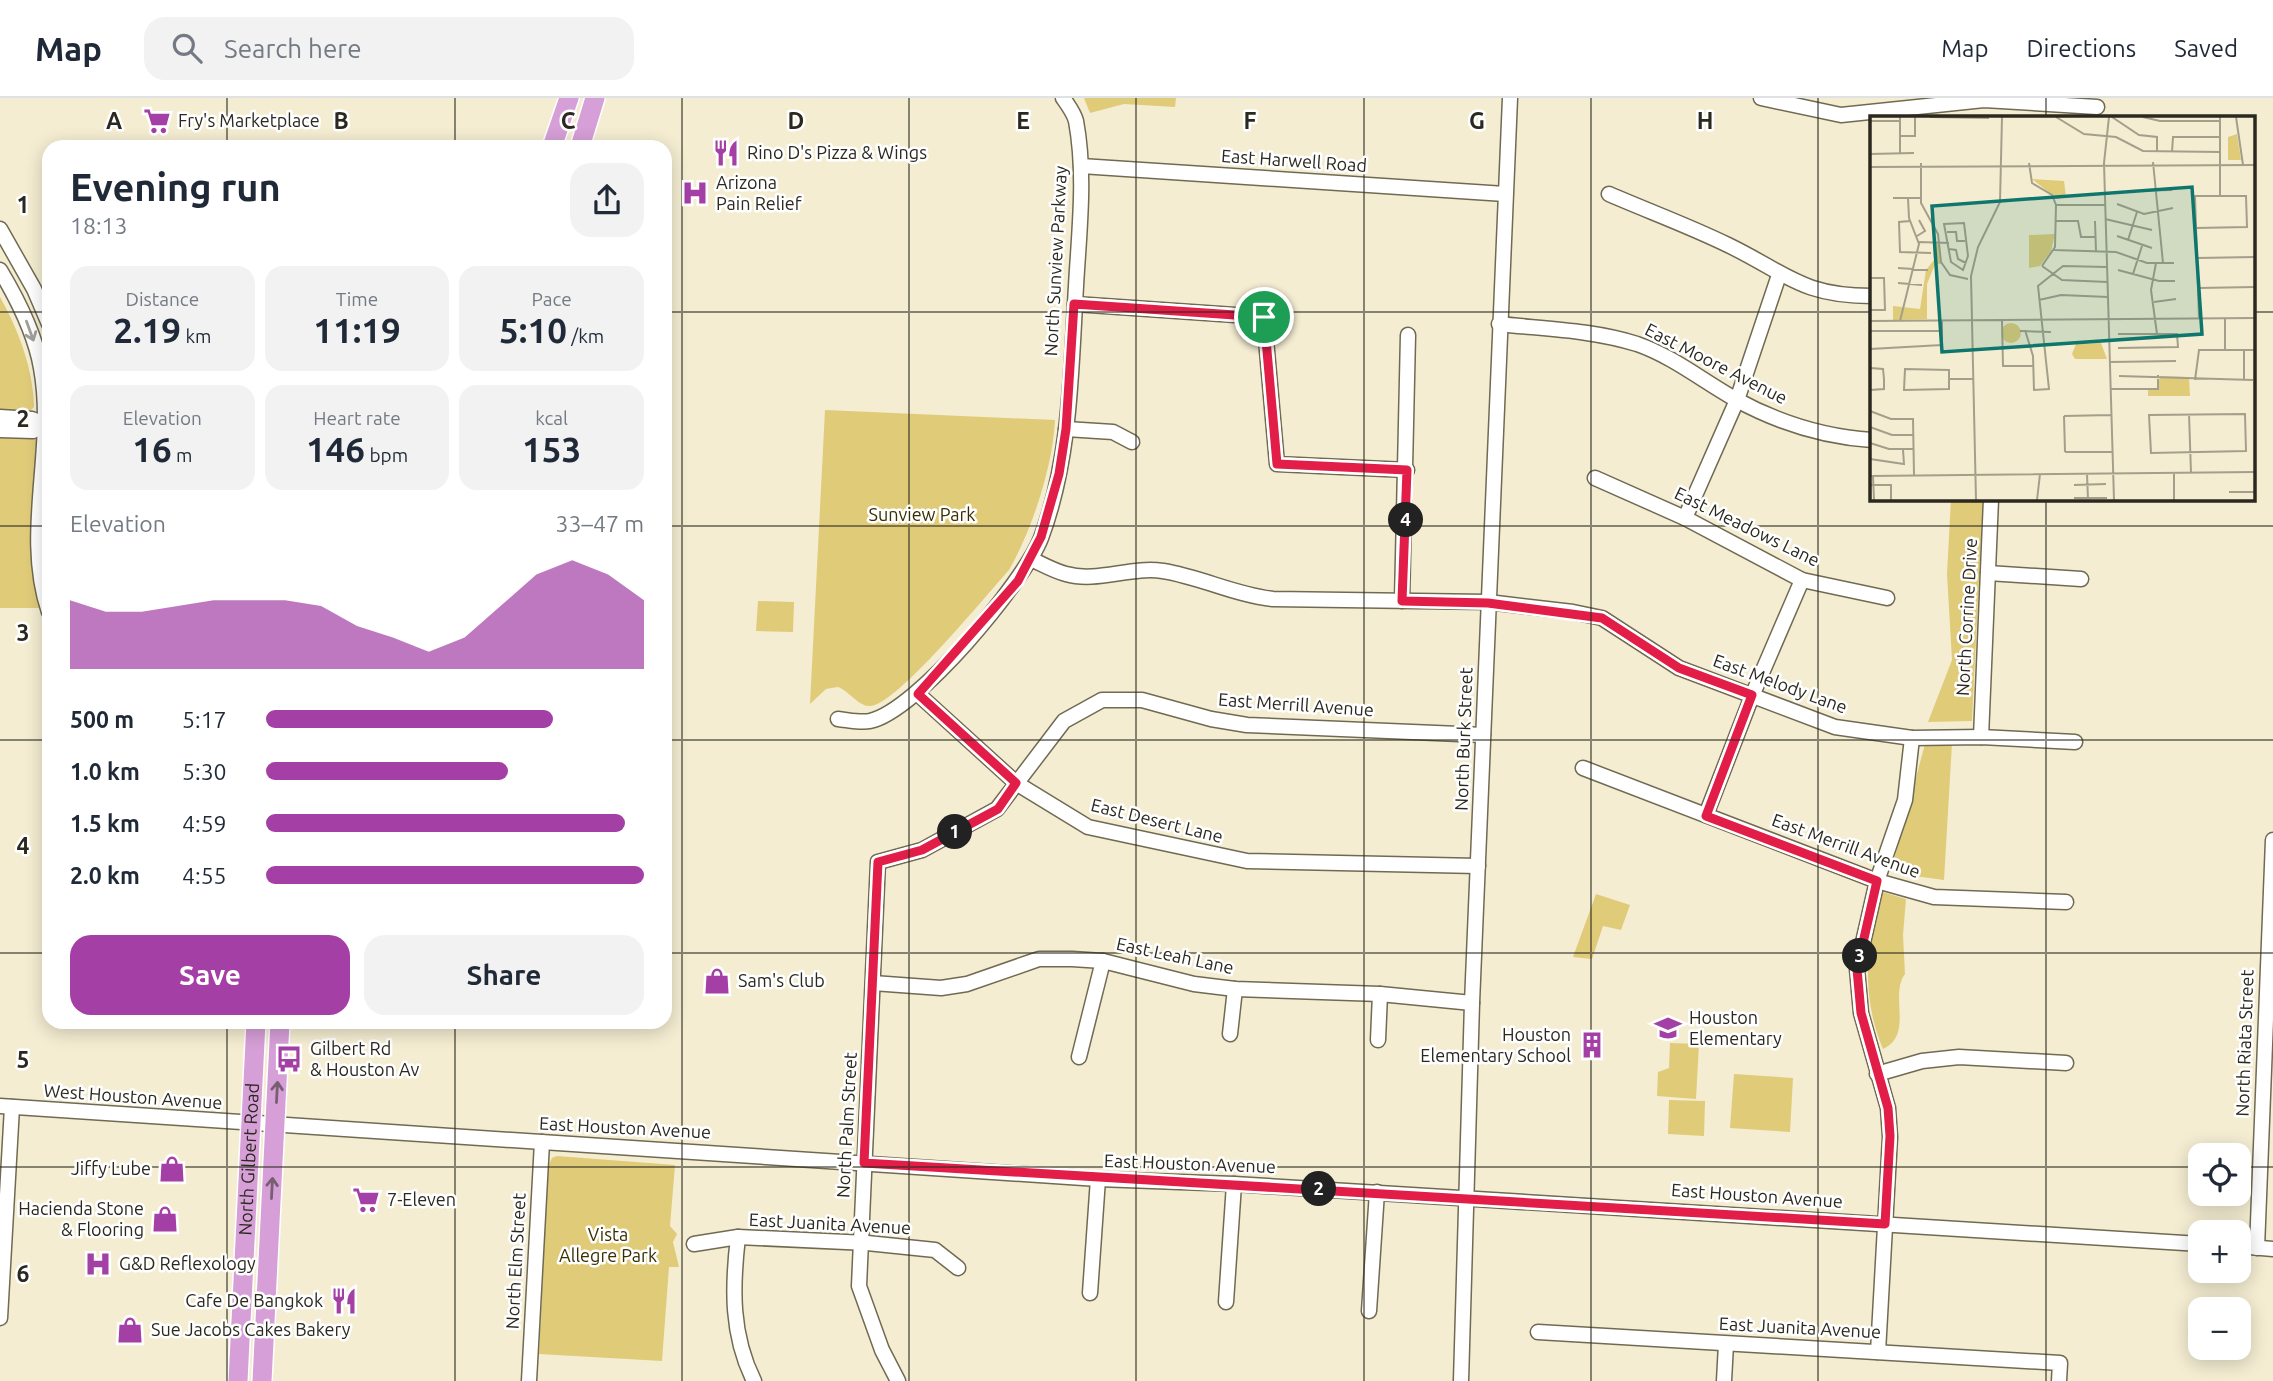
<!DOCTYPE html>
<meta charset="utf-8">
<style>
body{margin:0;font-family:Ubuntu,sans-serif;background:#f2f2f3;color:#1f2937;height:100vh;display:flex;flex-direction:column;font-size:26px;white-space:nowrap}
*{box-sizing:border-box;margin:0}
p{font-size:23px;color:#747a83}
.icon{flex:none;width:38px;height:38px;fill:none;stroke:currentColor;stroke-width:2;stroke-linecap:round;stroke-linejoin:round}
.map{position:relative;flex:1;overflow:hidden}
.panel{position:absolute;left:42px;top:42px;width:630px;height:889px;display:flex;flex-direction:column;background:#fff;border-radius:21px;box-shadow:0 4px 18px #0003}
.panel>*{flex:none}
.controls{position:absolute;left:2188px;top:1045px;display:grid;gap:14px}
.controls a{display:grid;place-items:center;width:63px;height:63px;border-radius:14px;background:#fff;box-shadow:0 4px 18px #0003;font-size:35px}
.pin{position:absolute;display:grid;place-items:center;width:60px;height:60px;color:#fff;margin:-30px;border:4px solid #fff;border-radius:50%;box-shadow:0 2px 7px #0007}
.km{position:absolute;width:35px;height:35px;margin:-18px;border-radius:50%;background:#222;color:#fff;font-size:19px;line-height:35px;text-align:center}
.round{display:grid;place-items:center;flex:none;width:74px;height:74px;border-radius:21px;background:#f2f2f3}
.head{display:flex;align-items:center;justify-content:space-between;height:119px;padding:0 28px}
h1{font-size:38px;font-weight:600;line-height:52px}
.stats{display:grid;grid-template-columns:repeat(3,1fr);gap:10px;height:119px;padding:7px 28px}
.stats div{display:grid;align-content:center;border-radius:18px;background:#f2f2f3;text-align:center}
.stats b{font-size:35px;font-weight:600}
.stats small{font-size:19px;font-weight:400}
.stats p{font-size:19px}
.chart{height:196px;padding:14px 28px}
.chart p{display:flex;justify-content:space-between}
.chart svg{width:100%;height:126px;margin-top:7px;fill:#a33fa5;opacity:.7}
.primary-button{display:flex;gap:14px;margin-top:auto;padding:14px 28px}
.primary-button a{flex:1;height:80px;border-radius:21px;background:#a33fa5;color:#fff;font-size:28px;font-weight:600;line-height:80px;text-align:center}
.primary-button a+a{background:#f2f2f3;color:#1f2937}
ul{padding:0 28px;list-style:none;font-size:23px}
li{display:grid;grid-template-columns:112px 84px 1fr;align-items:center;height:52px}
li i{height:18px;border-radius:9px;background:#a33fa5}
header{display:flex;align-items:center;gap:42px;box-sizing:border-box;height:98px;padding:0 35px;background:#fff;border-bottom:2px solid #e0e1e3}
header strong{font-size:33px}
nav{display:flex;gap:38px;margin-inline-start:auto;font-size:24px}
.search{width:490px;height:63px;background:#f2f2f3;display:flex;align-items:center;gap:18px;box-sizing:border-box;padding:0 24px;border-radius:21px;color:#747a83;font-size:26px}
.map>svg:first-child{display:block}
.green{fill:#e0cb79}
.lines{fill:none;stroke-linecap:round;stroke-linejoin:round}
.minor-casing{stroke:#706a52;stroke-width:17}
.major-casing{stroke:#fff;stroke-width:22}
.minor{stroke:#fff;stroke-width:14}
.major{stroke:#d69fd7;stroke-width:19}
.oneway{stroke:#a09f9a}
.oneway2{stroke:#785e72}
.route-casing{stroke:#fff;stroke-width:14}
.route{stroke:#e11d48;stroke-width:9}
.grid{fill:none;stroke:#2b291f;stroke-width:2;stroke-opacity:0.55}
.labels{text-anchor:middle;stroke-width:5;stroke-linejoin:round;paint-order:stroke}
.poi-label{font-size:18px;fill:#2b291f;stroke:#fff;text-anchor:start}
.street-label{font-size:18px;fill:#2b291f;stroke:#fff}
.park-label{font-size:18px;fill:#382e00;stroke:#fff}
.inset-road{fill:none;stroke:#a49f8a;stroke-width:2}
.view{fill:#0f766e;fill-opacity:0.15;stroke:#0f766e;stroke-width:3.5}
.inset-edge{fill:none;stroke:#2b291f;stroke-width:3.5}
.grid-label{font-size:23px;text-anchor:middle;font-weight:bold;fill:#2b291f;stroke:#fff;stroke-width:5;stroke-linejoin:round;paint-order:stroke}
</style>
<header>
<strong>Map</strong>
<div class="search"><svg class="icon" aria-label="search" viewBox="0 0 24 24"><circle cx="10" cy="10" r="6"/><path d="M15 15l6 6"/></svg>Search here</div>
<nav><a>Map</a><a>Directions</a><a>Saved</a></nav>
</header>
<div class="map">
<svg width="2273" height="1283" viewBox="0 0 2273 1283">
<rect width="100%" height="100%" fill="#f4edd2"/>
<g class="green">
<polygon points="1084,0 1176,0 1175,9 1124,6 1090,15"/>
<path d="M 0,199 C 19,233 33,271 34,309 L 30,313 L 0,312 Z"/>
<path d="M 825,312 L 1055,322 C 1053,368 1032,432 1009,472 C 987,496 896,608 870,608 C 859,609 849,593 838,589 L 826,591 L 810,606 Z"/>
<path d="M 0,336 L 33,338 L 37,343 C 33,399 25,456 42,510 L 0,510 Z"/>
<polygon points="1951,401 1983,401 1972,623 1928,624 1952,562 1947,476"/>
<polygon points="758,503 794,504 793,534 756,533"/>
<polygon points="1952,645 1944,782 1914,778 1893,766 1925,646"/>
<path d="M 1879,793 L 1906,801 L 1903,837 L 1905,876 C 1889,897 1914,937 1883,951 C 1861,899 1866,847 1879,793 Z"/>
<polygon points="1596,796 1630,807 1621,832 1603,828 1592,861 1573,859"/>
<polygon points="1670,945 1699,946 1696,1001 1657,998 1658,974 1669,970"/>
<polygon points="1734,976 1793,980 1790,1034 1730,1030"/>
<polygon points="1669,1002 1705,1003 1704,1038 1668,1036"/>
<polygon points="557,1058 675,1067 670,1128 677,1136 673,1144 679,1169 669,1169 662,1263 539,1256 548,1068 552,1060"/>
</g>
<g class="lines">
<g class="minor-casing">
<g id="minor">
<polyline points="1761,0 1841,17 1984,2 2097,9"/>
<polyline points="1081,68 1505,96"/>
<path d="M 1609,96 C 1648,113 1689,128 1728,147 C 1786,175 1801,198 1872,198"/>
<polyline points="0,131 34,191 49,226"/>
<path d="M 0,172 C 18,202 35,235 41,270 C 56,351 22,435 49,514"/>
<polyline points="1075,206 1264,219 1277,366 1407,372"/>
<path d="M 1499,226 C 1545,231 1593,232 1637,246 C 1672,258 1703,283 1735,301 C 1777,324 1825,339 1872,342"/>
<polyline points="0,319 32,321 49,328"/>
<polyline points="1066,331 1113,334 1132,344"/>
<polyline points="0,332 33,333 44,327"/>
<polyline points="1595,380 1685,420 1802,482 1887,500"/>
<polyline points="1685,420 1737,302 1779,177"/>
<path d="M 1031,461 C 1042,466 1054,473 1066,476 C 1097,485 1131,468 1163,473 C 1201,479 1235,497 1273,501 L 1488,504 L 1573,514 L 1602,520 L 1679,570 L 1835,629 L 1912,640 L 1981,639 L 2075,644"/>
<polyline points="1988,475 2081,481"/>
<polyline points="1402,503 1408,237"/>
<polyline points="918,596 1016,685 1088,729 1247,763 1478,768"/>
<path d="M 838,621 C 848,622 861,625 870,623 C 917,613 1024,484 1041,440 C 1071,360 1071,271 1076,188 C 1079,134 1086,77 1076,23 C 1074,15 1068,7 1063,0"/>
<polyline points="1981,639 1991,401"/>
<polyline points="1583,670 1877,783 1934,799 2066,804"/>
<polyline points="1706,717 1752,598 1802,482"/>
<polyline points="873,885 941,890 967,886 1039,861 1072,861 1103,863 1194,886 1235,891 1380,896 1472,905"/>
<polyline points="1230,936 1235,891"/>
<polyline points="1378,942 1380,896"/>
<polyline points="1079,959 1103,863"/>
<polyline points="1877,976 1922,963 1959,959 2066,965"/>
<polyline points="0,1008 1098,1081 1234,1086 2200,1146"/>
<path d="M 738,1139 C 732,1190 731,1237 754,1283"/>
<polyline points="694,1146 738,1139 867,1145 935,1152 958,1170"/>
<polyline points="2238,1148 2273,1151"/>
<polyline points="2257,1150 2273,742"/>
<polyline points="1090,1195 1098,1081"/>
<polyline points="1226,1204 1234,1086"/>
<polyline points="1369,1213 1377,1094"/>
<polyline points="0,1220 12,1009"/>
<polyline points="1538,1234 2060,1265 2059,1283"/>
<polyline points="1878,1254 1890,1039 1888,1010 1861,915 1857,871 1877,783 1905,702 1912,640"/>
<polyline points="529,1283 542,1044"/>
<polyline points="898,1283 882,1252 859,1188 878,764 922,752 997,711 1064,623 1102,602 1142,602 1211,621 1247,627 1483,637"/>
<polyline points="1461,1283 1472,905 1510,0"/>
<polyline points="1724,1283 1726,1246"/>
</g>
</g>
<g class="major-casing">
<g id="major">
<polyline points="552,49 569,0"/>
<polyline points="580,49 595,0"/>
<path id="s1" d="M 238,1283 L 256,924"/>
<polyline points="262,1283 280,924"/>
</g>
</g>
<use href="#minor" class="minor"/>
<use href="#major" class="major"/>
</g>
<defs><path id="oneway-shaft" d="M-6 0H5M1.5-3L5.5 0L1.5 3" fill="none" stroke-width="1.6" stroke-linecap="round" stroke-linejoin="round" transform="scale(1.75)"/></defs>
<use class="oneway" href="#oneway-shaft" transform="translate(30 233) rotate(70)"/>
<g class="oneway2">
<use href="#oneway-shaft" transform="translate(277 994) rotate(-87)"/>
<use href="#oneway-shaft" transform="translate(272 1090) rotate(-87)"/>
</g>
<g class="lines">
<g class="route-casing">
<polygon id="route" points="1074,206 1264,219 1277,366 1407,372 1402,503 1488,505 1602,520 1679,570 1752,597 1706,718 1877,783 1857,871 1861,915 1888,1010 1890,1038 1885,1126 864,1065 878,764 922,752 998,711 1016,685 918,596 1018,483 1041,439 1059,376 1066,331"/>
</g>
<use href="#route" class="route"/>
</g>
<path class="grid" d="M 227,0 L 227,49M 455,0 L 455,49M 682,0 L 682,1283M 909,0 L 909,1283M 1136,0 L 1136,1283M 1364,0 L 1364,1283M 1591,0 L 1591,1283M 1818,0 L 1818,1283M 2046,0 L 2046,19M 0,214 L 49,214M 665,214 L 1872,214M 2254,214 L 2273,214M 2046,401 L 2046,1283M 0,428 L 49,428M 665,428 L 2273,428M 0,642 L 49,642M 665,642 L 2273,642M 0,855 L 49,855M 665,855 L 2273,855M 227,924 L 227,1283M 455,924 L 455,1283M 0,1069 L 2200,1069M 2238,1069 L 2273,1069"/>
<defs>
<g id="supermarket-bare" transform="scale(2.1)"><path d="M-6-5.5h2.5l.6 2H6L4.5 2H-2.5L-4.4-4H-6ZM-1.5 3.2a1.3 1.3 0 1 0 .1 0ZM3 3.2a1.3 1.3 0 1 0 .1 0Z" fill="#a33fa5" stroke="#fff" stroke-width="2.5" paint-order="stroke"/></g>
<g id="restaurant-bare" transform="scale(2.1)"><path d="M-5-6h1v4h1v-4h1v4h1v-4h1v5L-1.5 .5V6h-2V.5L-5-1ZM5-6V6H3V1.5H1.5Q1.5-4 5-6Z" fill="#a33fa5" stroke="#fff" stroke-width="2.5" paint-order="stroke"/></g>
<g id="hospital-bare" transform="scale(2.1)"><path d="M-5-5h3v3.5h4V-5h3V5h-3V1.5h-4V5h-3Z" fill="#a33fa5" stroke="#fff" stroke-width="2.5" paint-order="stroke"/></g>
<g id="shop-bare" transform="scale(2.1)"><path d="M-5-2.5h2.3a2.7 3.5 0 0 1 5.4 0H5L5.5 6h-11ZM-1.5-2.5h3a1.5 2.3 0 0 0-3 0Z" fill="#a33fa5" stroke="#fff" stroke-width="2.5" paint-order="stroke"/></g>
<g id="school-bare" transform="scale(2.1)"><path d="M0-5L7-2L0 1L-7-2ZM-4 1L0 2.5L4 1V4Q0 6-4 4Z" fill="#a33fa5" stroke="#fff" stroke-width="2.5" paint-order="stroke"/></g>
<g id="building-bare" transform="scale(2.1)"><path d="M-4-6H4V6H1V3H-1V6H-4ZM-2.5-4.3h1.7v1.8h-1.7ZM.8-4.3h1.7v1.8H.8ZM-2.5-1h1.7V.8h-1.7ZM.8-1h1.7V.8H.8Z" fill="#a33fa5" stroke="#fff" stroke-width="2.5" paint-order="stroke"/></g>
<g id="bus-bare" transform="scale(2.1)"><path d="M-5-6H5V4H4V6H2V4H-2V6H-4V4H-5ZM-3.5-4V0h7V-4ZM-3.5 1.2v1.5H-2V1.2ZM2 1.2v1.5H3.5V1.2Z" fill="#a33fa5" stroke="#fff" stroke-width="2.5" paint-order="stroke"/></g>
</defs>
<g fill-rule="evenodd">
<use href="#supermarket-bare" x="157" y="23"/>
<use href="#restaurant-bare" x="726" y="55"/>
<use href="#hospital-bare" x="695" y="95"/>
<use href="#shop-bare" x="717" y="883"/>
<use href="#school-bare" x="1668" y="930"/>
<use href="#building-bare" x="1592" y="947"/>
<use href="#bus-bare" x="289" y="961"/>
<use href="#shop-bare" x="172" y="1071"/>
<use href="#supermarket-bare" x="366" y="1102"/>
<use href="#shop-bare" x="165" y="1121"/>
<use href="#hospital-bare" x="98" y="1166"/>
<use href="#restaurant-bare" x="344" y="1203"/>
<use href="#shop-bare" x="130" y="1232"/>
</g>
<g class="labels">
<g class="poi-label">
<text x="178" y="29">Fry's Marketplace</text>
<text x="747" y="61">Rino D's Pizza &amp; Wings</text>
<text x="716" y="91">Arizona<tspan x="716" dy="21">Pain Relief</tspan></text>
<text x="738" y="889">Sam's Club</text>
<text x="1689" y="926">Houston<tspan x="1689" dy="21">Elementary</tspan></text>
<text x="1571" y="943" text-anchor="end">Houston<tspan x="1571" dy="21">Elementary School</tspan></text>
<text x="310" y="957">Gilbert Rd<tspan x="310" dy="21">&amp; Houston Av</tspan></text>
<text x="151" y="1077" text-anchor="end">Jiffy Lube</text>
<text x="387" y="1108">7-Eleven</text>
<text x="144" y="1117" text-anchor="end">Hacienda Stone<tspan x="144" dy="21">&amp; Flooring</tspan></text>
<text x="119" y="1172">G&amp;D Reflexology</text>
<text x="323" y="1209" text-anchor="end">Cafe De Bangkok</text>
<text x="151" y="1238">Sue Jacobs Cakes Bakery</text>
</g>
<g class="street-label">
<text transform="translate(1294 63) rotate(4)" y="6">East Harwell Road</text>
<text transform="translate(1056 163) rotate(-87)" y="6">North Sunview Parkway</text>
<text transform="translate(1716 266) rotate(27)" y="6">East Moore Avenue</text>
<text transform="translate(1747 429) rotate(26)" y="6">East Meadows Lane</text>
<text transform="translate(1967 519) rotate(-87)" y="6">North Corrine Drive</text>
<text transform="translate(1780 586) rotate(20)" y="6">East Melody Lane</text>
<text transform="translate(1296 607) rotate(4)" y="6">East Merrill Avenue</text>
<text transform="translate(1464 641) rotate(-88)" y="6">North Burk Street</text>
<text transform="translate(1157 723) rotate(14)" y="6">East Desert Lane</text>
<text transform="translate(1846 748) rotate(20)" y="6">East Merrill Avenue</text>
<text transform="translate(1175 858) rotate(12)" y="6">East Leah Lane</text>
<text transform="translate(2245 945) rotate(-88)" y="6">North Riata Street</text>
<text transform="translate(133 999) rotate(4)" y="6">West Houston Avenue</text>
<text transform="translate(847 1027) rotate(-87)" y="6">North Palm Street</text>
<text transform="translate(625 1030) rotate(3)" y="6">East Houston Avenue</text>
<text dy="6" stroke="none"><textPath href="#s1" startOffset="222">North Gilbert Road</textPath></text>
<text transform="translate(1190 1066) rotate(2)" y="6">East Houston Avenue</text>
<text transform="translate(1757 1098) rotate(4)" y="6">East Houston Avenue</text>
<text transform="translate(830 1126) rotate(3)" y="6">East Juanita Avenue</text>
<text transform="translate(516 1163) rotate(-87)" y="6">North Elm Street</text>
<text transform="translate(1800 1230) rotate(3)" y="6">East Juanita Avenue</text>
</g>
<g class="park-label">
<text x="922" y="423">Sunview Park</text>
<text x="608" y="1143">Vista<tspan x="608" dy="21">Allegre Park</tspan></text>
</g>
</g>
<g transform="translate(1870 18)">
<rect width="385" height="385" fill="#f4edd2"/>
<path d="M 367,18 L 371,44 L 358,44 L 358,21 ZM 162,63 L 194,65 L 196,81 L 187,83 ZM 185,118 L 181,135 L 170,150 L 159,152 L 159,119 ZM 63,128 L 69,128 L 71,148 L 65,148 L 57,168 L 57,203 L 23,204 L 23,190 L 50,193 L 56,154 L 64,144 ZM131 217a10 10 0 1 1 20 0a10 10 0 1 1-20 0ZM 231,227 L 237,243 L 205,243 L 202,238 L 206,228 ZM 290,260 L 319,261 L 320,280 L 278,280 L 278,274 L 287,274 Z" fill="#e0cb79"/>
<path class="inset-road" d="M 60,1 L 119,2M 186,1 L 214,18 L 246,21 L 273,35 L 350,36M 239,1 L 234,47 L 244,384M 242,1 L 269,19 L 287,21 L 287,36M 273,1 L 290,5 L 350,5M 350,1 L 350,80M 366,1 L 373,49M 0,5 L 30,5M 30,20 L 45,20 L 45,1M 302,36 L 303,21 L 350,21M 30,37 L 30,1M 0,38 L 44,37M 283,46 L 293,147M 51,47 L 51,87 L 68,118 L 71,146 L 80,159 L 98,163M 159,47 L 162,67 L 182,79 L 186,89 L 185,131 L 172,150M 0,51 L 385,49M 259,75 L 302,74M 23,82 L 50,82M 247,88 L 274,98 L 303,92M 186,89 L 235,89M 235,103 L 282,114M 40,105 L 29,106 L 30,136 L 61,137M 186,105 L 208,105 L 211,121 L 226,121M 225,105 L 226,136M 94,107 L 98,140 L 93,154 L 81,146 L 74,108 ZM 326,112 L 377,111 L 376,80 L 325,80 L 329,203M 77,116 L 86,116 L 87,125 L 95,125M 47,120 L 55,115 L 49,104M 247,120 L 282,132M 258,124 L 267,96M 49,126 L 79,127M 79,133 L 86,134 L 88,143 L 96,147M 184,134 L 246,136 L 277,147 L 304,147M 327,142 L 385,141M 286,147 L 281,174 L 287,218M 172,150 L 192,164 L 237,166M 28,152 L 58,154M 248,154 L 289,165 L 305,165M 263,158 L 272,130M 0,162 L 14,162 L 15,194 L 0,194M 28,167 L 52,169M 328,172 L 385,171M 169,184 L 191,179 L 238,181M 284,186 L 306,183M 355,203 L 355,234M 0,205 L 385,202M 30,205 L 49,128 L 39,102 L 38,82M 72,205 L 72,235M 132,205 L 133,250 L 163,250M 155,214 L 163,240 L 164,274 L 179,273 L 168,170 L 193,150 L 237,151M 0,215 L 71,215M 150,215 L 181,216M 248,232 L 308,231 L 307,218 L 248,218M 0,233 L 72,229M 374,234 L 374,264M 240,246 L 306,245M 0,252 L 13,253 L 14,263 L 14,273 L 0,274M 35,253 L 79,254 L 79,273 L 34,274 ZM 249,260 L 383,264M 80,263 L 103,263M 325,264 L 329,234 L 385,234M 241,273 L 288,273 L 288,259M 0,295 L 21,303 L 43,303 L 44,359M 319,298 L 321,357M 375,298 L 376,335 L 281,337 L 279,299 ZM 194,300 L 241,299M 194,300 L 195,336M 0,311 L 22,319 L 43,319M 0,327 L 19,333 L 44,333M 195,336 L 242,336M 0,343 L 34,348 L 33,334M 304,357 L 304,384M 217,358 L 218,383M 0,360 L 385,356M 3,360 L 4,384M 0,369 L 21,369 L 21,384M 204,369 L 236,368M 359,376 L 385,376M 204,382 L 237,382M 106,384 L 101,160 L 108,131 L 130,86 L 132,1M 167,384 L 170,358"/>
<path class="view" d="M 322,71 L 332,218 L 72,236 L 62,90 Z"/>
<rect width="385" height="385" class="inset-edge"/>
</g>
<g class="grid-label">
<text x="114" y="31">A</text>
<text x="341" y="31">B</text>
<text x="568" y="31">C</text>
<text x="796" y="31">D</text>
<text x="1023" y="31">E</text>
<text x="1250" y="31">F</text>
<text x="1477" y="31">G</text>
<text x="1705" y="31">H</text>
<text x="23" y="115">1</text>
<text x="23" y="329">2</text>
<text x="23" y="543">3</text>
<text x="23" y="756">4</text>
<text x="23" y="970">5</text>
<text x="23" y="1184">6</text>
</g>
</svg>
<div class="controls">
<a><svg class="icon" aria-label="locate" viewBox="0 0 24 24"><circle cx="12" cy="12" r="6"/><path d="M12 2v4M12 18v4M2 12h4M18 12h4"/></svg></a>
<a>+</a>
<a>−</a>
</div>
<div class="pin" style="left:1264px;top:219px;background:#1e9e55"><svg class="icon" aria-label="arrive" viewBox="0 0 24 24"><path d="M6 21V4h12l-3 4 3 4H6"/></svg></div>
<b class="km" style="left:955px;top:734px">1</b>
<b class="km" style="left:1319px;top:1091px">2</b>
<b class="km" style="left:1860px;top:858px">3</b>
<b class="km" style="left:1406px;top:422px">4</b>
<section class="panel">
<div class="head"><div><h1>Evening run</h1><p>18:13</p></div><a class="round"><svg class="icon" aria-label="share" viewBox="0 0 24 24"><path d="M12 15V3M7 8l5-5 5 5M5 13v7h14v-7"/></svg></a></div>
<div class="stats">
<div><p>Distance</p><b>2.19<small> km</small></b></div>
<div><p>Time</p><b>11:19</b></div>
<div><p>Pace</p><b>5:10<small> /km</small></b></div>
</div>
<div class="stats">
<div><p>Elevation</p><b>16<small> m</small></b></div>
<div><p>Heart rate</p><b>146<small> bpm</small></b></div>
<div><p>kcal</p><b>153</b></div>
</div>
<div class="chart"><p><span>Elevation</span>33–47 m</p>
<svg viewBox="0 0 160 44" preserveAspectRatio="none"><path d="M0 44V20L10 24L20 24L30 22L40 20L50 20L60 20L70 22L80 29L90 33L100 38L110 33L120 22L130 11L140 6L150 11L160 20V44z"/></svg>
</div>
<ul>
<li><b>500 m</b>5:17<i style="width:76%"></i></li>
<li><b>1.0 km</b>5:30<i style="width:64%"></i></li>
<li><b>1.5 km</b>4:59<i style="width:95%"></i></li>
<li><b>2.0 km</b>4:55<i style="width:100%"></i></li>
</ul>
<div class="primary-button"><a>Save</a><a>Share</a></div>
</section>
</div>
